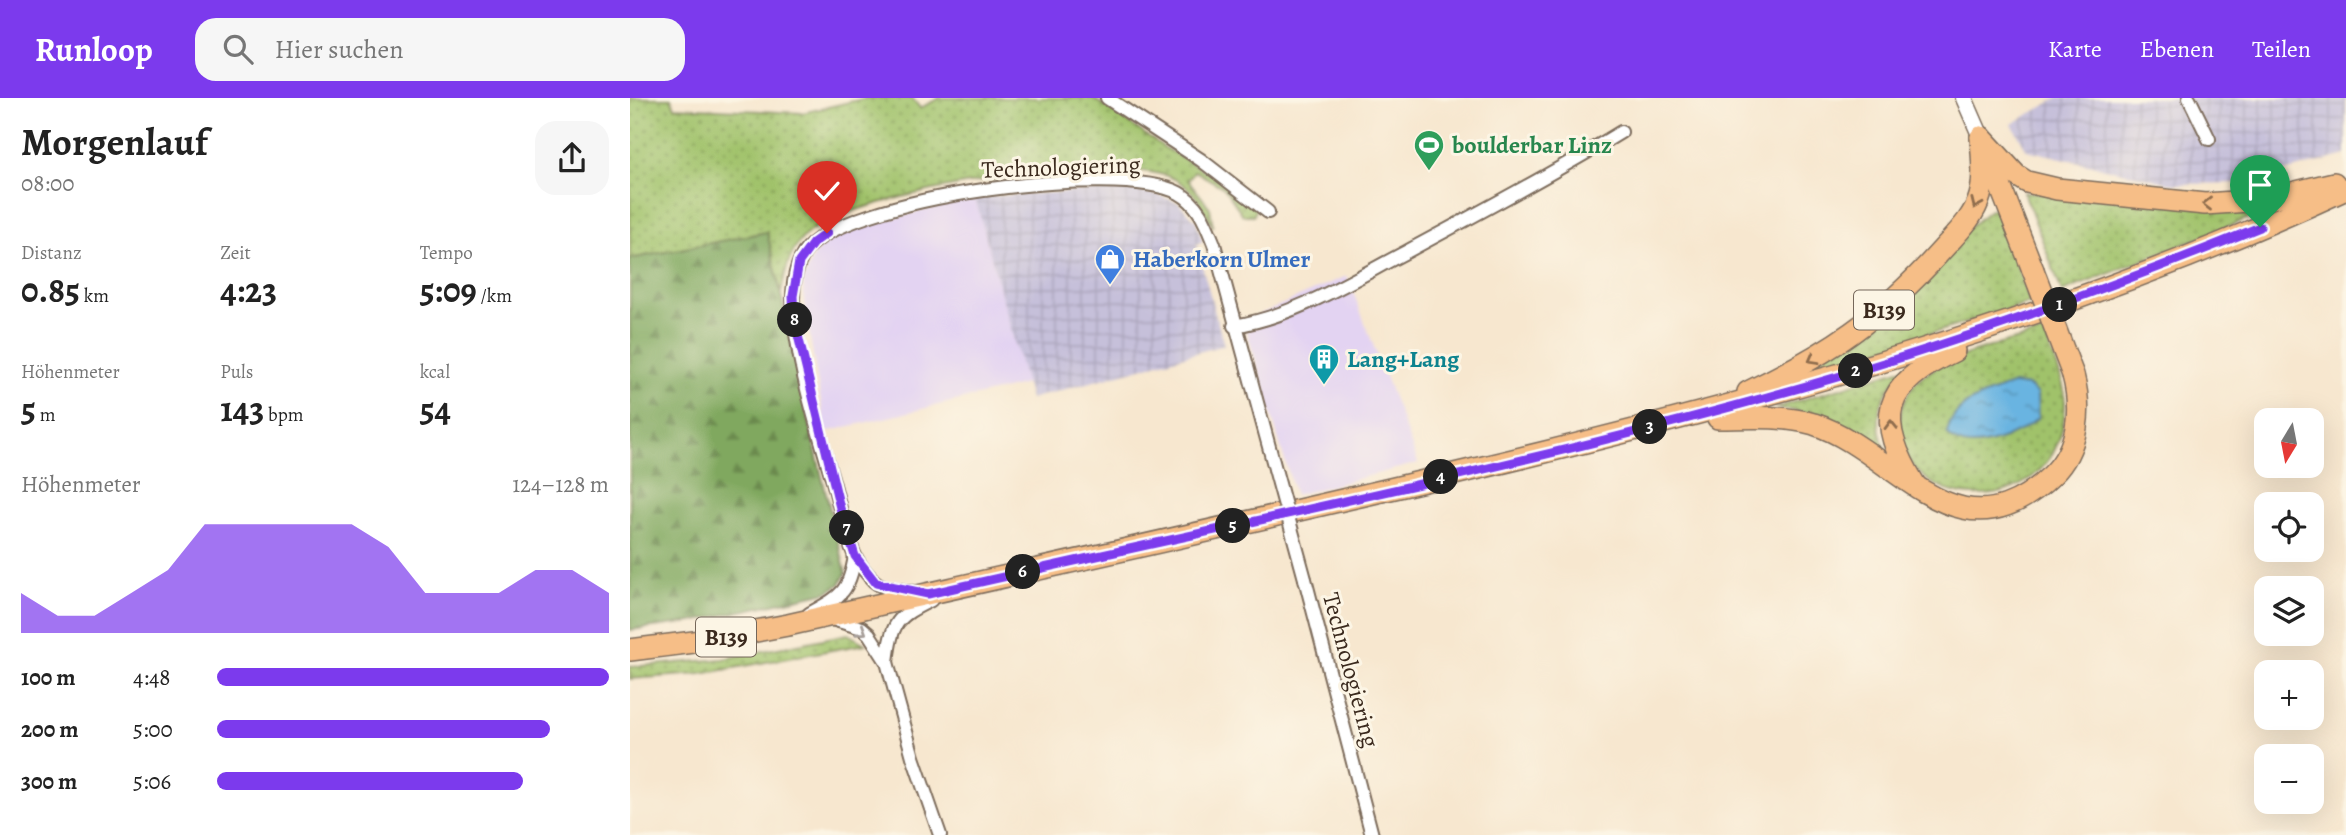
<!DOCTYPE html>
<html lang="de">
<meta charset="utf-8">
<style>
body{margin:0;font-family:Alegreya,serif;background:#f6f6f6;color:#222;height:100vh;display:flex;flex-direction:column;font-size:26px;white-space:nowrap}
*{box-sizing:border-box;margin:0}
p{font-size:23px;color:#767676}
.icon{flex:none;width:38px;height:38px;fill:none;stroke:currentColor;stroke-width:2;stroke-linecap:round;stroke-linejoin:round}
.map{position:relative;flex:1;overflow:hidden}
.details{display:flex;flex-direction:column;background:#fff;width:630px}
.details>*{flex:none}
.needle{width:46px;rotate:190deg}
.fabs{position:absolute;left:1624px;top:310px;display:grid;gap:14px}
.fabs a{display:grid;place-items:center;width:70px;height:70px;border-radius:14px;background:#fff;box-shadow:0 7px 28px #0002;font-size:35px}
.pin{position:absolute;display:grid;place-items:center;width:60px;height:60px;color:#fff;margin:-72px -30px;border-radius:50% 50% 50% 0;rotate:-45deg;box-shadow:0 0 7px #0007}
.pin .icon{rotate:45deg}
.km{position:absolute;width:35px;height:35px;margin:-18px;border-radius:50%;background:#222;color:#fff;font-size:19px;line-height:35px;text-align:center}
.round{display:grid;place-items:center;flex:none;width:74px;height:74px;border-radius:21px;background:#f6f6f6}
.overview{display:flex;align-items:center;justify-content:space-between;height:119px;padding:0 21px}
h1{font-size:38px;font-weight:700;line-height:52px}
.metrics{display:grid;grid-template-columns:repeat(3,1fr);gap:10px;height:119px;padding:7px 21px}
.metrics div{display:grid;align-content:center}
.metrics b{font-size:35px;font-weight:700}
.metrics small{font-size:19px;font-weight:400}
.metrics p{font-size:19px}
.chart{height:196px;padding:14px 21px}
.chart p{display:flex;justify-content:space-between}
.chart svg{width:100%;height:126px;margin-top:7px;fill:#7c3aed;opacity:.7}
ul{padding:0 21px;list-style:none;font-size:23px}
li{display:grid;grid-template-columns:112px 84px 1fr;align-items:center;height:52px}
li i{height:18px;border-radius:9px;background:#7c3aed}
header{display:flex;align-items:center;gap:42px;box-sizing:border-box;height:98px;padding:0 35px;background:#7c3aed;color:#fff}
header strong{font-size:33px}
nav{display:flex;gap:38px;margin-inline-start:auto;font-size:24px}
.search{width:490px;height:63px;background:#f6f6f6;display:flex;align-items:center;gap:18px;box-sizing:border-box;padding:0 24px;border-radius:21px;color:#767676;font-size:26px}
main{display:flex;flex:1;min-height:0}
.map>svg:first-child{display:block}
.built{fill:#e3d3f2}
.industrial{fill:url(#industrial-grid)}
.grass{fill:url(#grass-dots);stroke:#6e7644;stroke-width:2}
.forest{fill:url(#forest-firs);stroke:#5e693e;stroke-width:2}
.water{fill:url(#water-ripples);stroke:#526f80;stroke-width:2}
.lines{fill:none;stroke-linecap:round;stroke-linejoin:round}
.minor-casing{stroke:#7d6c5c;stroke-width:16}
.tertiary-casing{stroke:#7d6c5c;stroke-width:19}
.primary-casing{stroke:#7d6c5c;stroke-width:24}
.minor{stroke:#fff;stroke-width:12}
.tertiary{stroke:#fff;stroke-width:16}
.primary{stroke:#f6be87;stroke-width:21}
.minor-bridge-casing{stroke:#7d6c5c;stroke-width:16;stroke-linecap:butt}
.primary-bridge-casing{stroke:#7d6c5c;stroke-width:24;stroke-linecap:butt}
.minor-bridge{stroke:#fff;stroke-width:12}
.primary-bridge{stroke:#f6be87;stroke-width:21}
.oneway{stroke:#8f6d4d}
.oneway2{stroke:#a79f9a}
.route-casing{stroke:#fff;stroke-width:14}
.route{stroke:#7c3aed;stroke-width:9}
.labels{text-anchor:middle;stroke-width:6;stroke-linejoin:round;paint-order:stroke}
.shield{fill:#fcf5e5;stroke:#75675a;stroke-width:2}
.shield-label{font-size:23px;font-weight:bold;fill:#3b2a1e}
.leisure-label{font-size:24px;font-weight:bold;fill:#27864d;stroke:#fcf5e5;text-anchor:start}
.street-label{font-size:24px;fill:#3b2a1e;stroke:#fcf5e5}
.shop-label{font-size:24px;font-weight:bold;fill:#366cbe;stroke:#fcf5e5;text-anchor:start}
.culture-label{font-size:24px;font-weight:bold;fill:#0d838f;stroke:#fcf5e5;text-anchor:start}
</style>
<header>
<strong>Runloop</strong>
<div class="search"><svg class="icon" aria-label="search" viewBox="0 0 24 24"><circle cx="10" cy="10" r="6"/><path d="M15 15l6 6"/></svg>Hier suchen</div>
<nav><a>Karte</a><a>Ebenen</a><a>Teilen</a></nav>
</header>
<main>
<section class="details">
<div class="overview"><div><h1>Morgenlauf</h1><p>08:00</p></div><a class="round"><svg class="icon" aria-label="share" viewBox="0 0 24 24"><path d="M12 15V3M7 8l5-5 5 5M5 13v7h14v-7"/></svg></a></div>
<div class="metrics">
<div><p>Distanz</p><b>0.85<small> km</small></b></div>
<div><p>Zeit</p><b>4:23</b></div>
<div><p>Tempo</p><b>5:09<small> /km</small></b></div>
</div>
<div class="metrics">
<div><p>Höhenmeter</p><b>5<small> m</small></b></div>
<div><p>Puls</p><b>143<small> bpm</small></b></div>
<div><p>kcal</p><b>54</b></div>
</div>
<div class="chart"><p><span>Höhenmeter</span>124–128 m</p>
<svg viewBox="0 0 160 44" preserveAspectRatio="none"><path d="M0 44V30L10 38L20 38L30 30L40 22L50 6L60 6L70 6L80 6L90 6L100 14L110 30L120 30L130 30L140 22L150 22L160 30V44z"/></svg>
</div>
<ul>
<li><b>100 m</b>4:48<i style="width:100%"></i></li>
<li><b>200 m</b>5:00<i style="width:85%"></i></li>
<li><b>300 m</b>5:06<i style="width:78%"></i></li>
</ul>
</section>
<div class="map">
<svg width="1716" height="737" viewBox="0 0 1716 737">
<defs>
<pattern id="industrial-grid" width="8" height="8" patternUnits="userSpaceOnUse" patternTransform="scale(1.75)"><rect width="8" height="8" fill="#c6c0da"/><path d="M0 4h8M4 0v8" fill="none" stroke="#aba5bb"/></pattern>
<pattern id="grass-dots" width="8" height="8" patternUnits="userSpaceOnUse" patternTransform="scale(1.75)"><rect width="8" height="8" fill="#a0c26b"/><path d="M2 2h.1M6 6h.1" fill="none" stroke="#849e57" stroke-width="1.8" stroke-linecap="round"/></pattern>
<pattern id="forest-firs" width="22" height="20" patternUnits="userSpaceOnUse" patternTransform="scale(1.75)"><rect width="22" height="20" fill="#80a85f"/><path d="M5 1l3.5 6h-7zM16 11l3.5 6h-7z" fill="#6a894e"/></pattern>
<pattern id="water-ripples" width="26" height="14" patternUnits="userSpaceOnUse" patternTransform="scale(1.75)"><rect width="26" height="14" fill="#69b4e1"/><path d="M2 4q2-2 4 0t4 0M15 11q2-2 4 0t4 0" fill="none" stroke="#5893b6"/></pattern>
</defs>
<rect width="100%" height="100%" fill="#fcf5e5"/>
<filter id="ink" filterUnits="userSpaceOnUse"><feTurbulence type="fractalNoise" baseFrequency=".0143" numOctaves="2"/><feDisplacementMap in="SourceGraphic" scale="14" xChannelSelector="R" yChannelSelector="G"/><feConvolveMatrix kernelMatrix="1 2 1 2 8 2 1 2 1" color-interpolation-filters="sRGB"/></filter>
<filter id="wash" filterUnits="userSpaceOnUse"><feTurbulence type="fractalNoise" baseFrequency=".00686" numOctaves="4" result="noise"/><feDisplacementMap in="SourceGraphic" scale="28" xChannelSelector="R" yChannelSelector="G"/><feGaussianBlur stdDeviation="1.57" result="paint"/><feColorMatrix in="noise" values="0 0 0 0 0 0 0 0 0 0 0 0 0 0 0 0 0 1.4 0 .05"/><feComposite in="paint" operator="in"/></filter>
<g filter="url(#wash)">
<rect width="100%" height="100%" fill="#f7e7cf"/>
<g class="built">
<polygon points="345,99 396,286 196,334 173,197 174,181 184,157 197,145 230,129"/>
<polygon points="717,178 788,365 665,397 614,223"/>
</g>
<g class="industrial">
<polygon points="1428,0 1716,0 1716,57 1614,85 1544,86 1397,52 1382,26"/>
<polygon points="497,91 528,97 549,105 566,123 573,144 566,146 594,247 400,301 345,99"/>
</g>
<g class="grass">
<path d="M 0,0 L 41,0 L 45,9 L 172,15 L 237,0 L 282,0 L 290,10 L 310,0 L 463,0 L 535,50 L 584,78 L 626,110 L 624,117 L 613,117 L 594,90 L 565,73 L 558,82 L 580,110 L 583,129 C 573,110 566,94 548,83 C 496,50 227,95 179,134 C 160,149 155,173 151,196 L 137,134 L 0,161 Z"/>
<polygon points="1394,94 1662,103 1432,194"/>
<polygon points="1366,109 1400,205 1176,274 1357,114"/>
<path d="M 1414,234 C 1421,256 1435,281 1435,305 C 1434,429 1265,421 1270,322 C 1271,305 1280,287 1294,277 C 1328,254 1375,246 1414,234 Z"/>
<path d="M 1275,270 C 1247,301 1241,321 1259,360 C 1225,331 1190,314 1145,310 Z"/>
<polygon points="218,536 235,546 71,576 0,581 0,569 93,561"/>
</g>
<polygon class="forest" points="137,134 188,363 216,475 210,486 197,494 62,524 0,532 0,161"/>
<path class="water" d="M 1384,286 L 1399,288 L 1407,296 L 1408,320 C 1389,337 1336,362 1317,335 C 1324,302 1356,297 1384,286 Z"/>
</g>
<g filter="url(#ink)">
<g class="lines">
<g class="minor-casing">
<g id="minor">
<polyline points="477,0 571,62 638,114"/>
<polyline points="1559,0 1579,41"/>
<path d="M 604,228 C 666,218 722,182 776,154 C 848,115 921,77 991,34"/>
<polyline points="675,481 742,737"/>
<path d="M 284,494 C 272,492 254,492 244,483 C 237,476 229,466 225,458 C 215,436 210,409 204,387 C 187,327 165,263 163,201 C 163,186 166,168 174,155 C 212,98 490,64 549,95 C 569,106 576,126 584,146 L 645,371"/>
<path d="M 179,516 C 211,498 219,495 225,458"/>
<polyline points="202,521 232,530 239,536 257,564 283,659 310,737"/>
<path d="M 257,564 C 262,524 266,519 301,502"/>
</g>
</g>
<g class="tertiary-casing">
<polyline id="tertiary" points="1334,0 1351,39"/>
</g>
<g class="primary-casing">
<g id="primary">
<polyline points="1351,39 1386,77 1397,84 1427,91 1575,106 1633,102 1704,85"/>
<polyline points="1357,54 1403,172"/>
<path d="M 1118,294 C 1199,255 1249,222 1310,154 C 1325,137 1344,120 1350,98 C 1355,79 1352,58 1351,39"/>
<path d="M 1088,320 C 1120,320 1152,317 1184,326 C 1267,353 1327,469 1422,377 C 1449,351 1452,311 1443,277"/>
<path d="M 1285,387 C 1244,320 1252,287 1324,253"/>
<path d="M 0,552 L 72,543 L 158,527 C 386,476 614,426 841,372 C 1143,300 1433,222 1716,91"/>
</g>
</g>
<use href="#minor" class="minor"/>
<use href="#tertiary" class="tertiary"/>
<use href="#primary" class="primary"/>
<g class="minor-bridge-casing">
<polyline id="minor-bridge" points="645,371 675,481"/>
</g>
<g class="primary-bridge-casing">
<polyline id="primary-bridge" points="1403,172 1443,277"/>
</g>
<use href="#minor-bridge" class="minor-bridge"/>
<use href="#primary-bridge" class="primary-bridge"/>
</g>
<defs><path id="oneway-chevron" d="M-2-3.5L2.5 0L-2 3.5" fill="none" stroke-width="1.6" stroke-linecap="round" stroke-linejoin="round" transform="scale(1.75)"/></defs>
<g class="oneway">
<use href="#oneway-chevron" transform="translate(1346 106) rotate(114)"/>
<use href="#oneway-chevron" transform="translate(1577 106) rotate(-180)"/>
<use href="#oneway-chevron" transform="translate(1183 261) rotate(151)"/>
<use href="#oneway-chevron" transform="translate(1261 327) rotate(-91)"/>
</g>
<use class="oneway2" href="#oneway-chevron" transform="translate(232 533) rotate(33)"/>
</g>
<g class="lines" filter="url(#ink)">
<g class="route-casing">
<path id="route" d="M 197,135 L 183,145 L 169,164 L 163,198 L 164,221 L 210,410 L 225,458 L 246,485 L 298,496 C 577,432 860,376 1137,299 C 1305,253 1468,195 1630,129"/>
</g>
<use href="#route" class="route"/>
</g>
<defs>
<g id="stadium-pin" transform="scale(1.575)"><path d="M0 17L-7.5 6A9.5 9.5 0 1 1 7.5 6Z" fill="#2e9e5b" stroke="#fcf5e5"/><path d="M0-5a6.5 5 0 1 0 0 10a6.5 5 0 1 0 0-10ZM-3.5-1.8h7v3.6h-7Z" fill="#fff"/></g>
<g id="shop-pin" transform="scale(1.575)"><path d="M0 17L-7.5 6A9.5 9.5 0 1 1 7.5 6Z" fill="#3f7fe0" stroke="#fcf5e5"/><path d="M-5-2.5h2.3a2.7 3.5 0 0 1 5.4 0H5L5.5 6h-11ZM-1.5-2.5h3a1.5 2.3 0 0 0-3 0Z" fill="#fff"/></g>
<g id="building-pin" transform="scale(1.575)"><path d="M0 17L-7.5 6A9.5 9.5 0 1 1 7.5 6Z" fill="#0f9aa8" stroke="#fcf5e5"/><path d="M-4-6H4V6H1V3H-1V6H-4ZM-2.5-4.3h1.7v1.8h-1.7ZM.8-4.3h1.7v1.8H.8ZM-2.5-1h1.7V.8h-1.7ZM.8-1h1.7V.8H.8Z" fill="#fff"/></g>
</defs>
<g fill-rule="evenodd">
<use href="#stadium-pin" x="799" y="47"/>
<use href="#shop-pin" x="480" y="161"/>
<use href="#building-pin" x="694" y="261"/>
</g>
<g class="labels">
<g class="shield">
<rect x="1224" y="192.5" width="60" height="39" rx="5"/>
<rect x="66" y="519.5" width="60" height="39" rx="5"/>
</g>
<g class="shield-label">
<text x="1254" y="220">B139</text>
<text x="96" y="547">B139</text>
</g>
<g class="leisure-label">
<text x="822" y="55">boulderbar Linz</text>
</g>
<g class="street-label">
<text transform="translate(431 69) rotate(-2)" y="8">Technologiering</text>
<text transform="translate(721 572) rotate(75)" y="8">Technologiering</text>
</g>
<g class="shop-label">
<text x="503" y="169">Haberkorn Ulmer</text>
</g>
<g class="culture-label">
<text x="717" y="269">Lang+Lang</text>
</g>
</g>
</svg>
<div class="fabs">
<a><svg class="needle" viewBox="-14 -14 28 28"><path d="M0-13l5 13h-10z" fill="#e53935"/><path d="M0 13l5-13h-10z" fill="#767676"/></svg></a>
<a><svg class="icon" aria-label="locate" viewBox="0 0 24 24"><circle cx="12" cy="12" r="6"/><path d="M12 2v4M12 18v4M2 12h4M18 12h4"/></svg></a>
<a><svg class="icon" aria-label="layers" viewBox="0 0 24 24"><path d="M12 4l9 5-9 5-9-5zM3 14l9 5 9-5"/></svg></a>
<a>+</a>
<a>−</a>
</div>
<div class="pin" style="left:1630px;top:129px;background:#1e9e55"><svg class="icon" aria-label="arrive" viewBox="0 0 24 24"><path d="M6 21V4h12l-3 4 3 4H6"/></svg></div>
<div class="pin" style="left:197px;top:135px;background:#d93025"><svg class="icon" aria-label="check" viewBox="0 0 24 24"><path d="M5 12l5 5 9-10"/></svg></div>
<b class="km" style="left:1430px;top:207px">1</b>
<b class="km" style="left:1226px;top:273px">2</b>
<b class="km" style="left:1020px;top:329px">3</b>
<b class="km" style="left:811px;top:379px">4</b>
<b class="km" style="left:603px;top:428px">5</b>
<b class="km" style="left:393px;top:474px">6</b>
<b class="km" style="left:217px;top:430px">7</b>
<b class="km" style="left:165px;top:222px">8</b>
</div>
</main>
